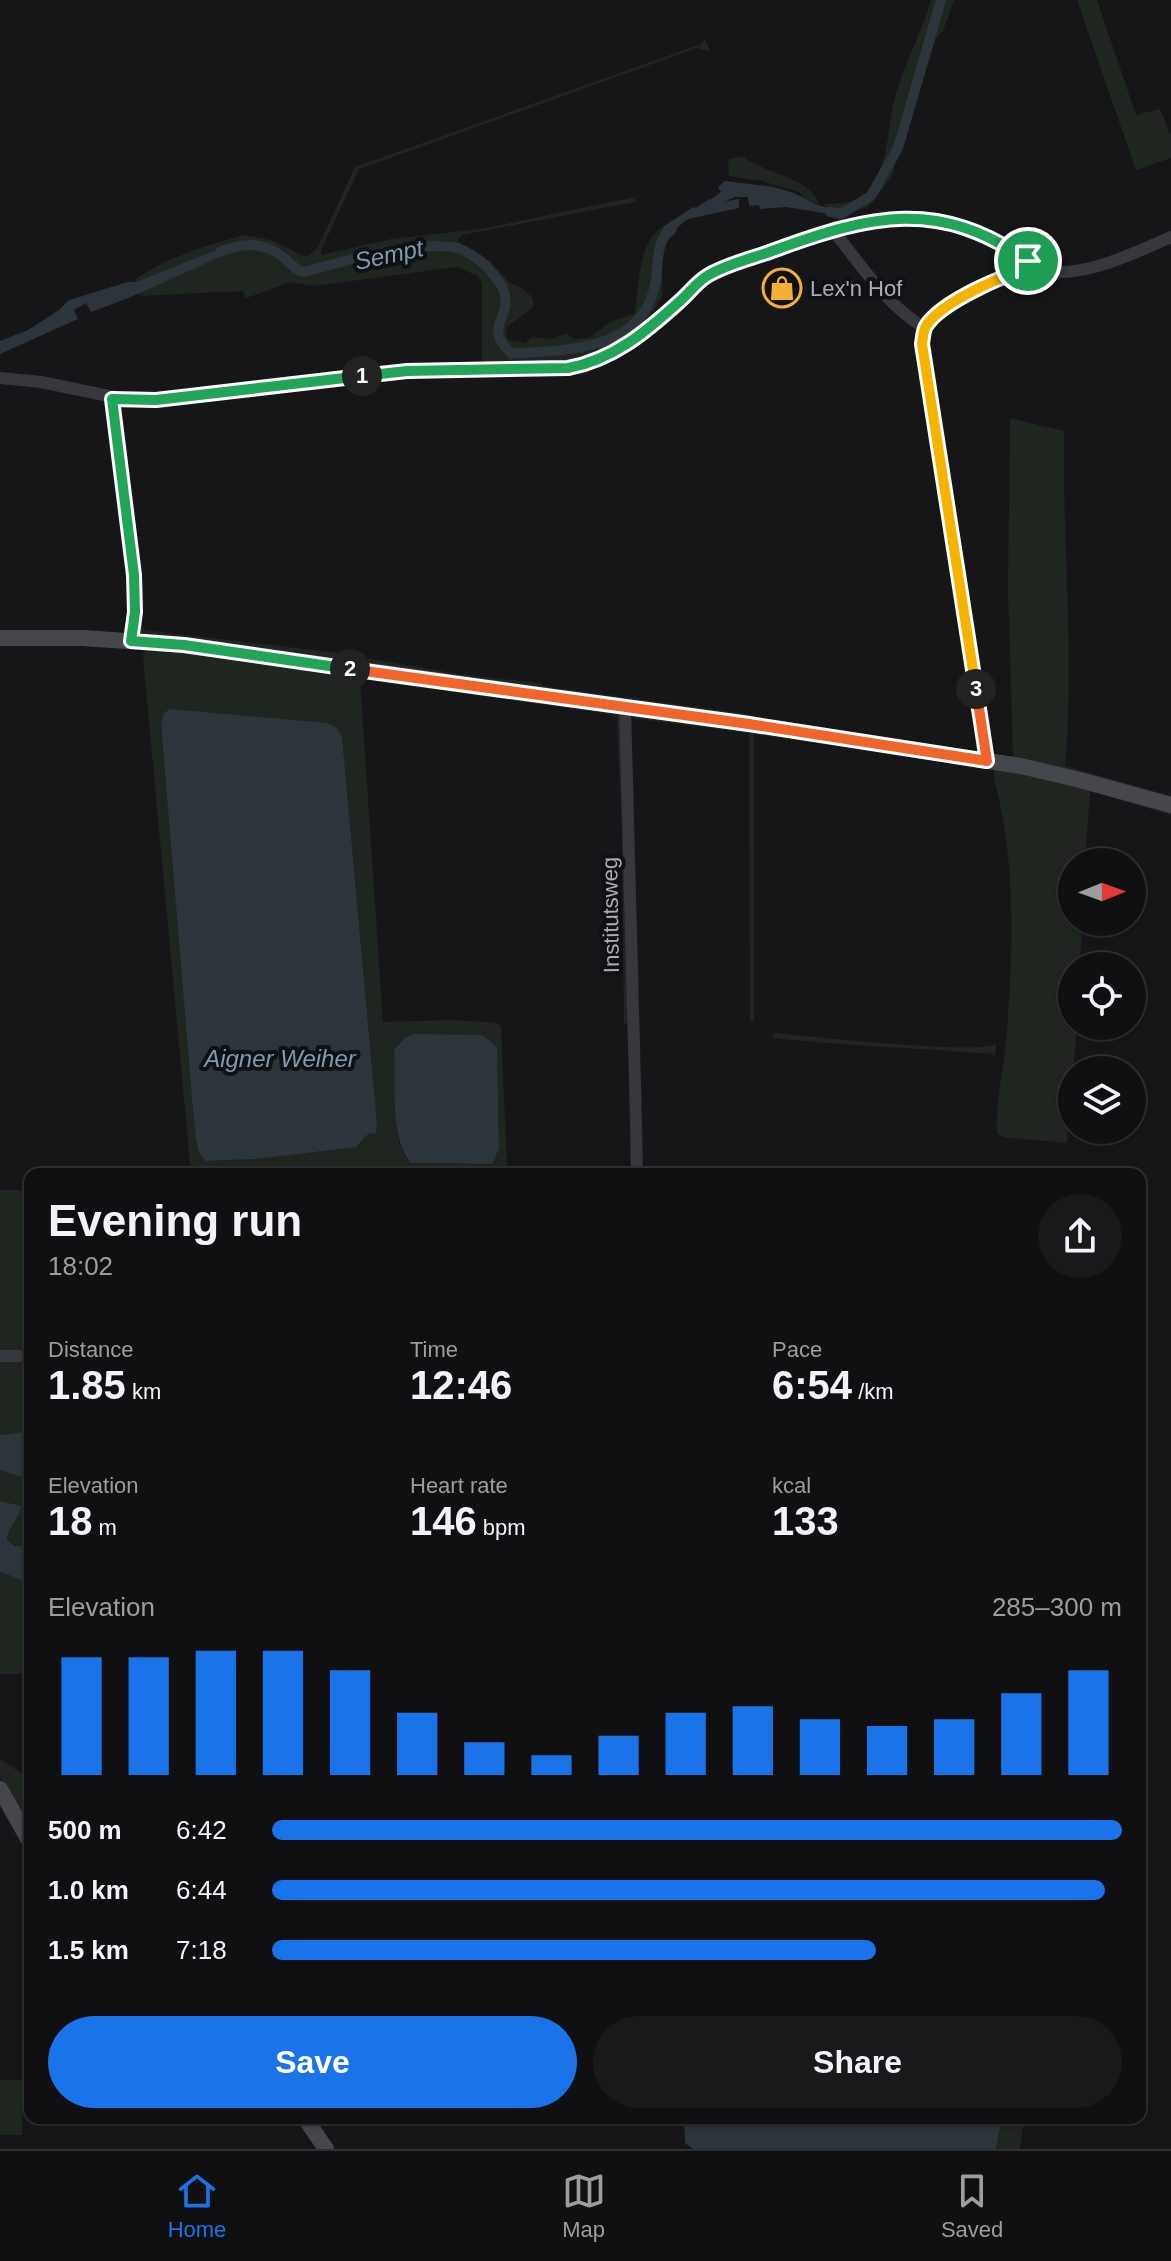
<!DOCTYPE html>
<meta charset="utf-8">
<style>
body{margin:0;font-family:Arial,sans-serif;background:#19191b;color:#f1f3f6;height:100vh;display:flex;flex-direction:column;font-size:30px;white-space:nowrap}
*{box-sizing:border-box;margin:0}
p{font-size:26px;color:#9c9d9f}
.icon{flex:none;width:44px;height:44px;fill:none;stroke:currentColor;stroke-width:2;stroke-linecap:round;stroke-linejoin:round}
.map{position:relative;flex:1;overflow:hidden}
.details{position:absolute;left:24px;top:1168px;width:1122px;height:956px;display:flex;flex-direction:column;background:#101012;border-radius:16px;box-shadow:0 2px 6px #0004,0 0 0 2px #303032}
.details>*{flex:none}
.needle{width:52px;rotate:89deg}
.controls{position:absolute;left:1058px;top:848px;display:grid;gap:16px}
.controls a{display:grid;place-items:center;width:88px;height:88px;border-radius:50%;background:#101012;box-shadow:0 2px 6px #0004,0 0 0 2px #303032;font-size:40px}
.pin{position:absolute;display:grid;place-items:center;width:68px;height:68px;color:#fff;margin:-34px;border:4px solid #fff;border-radius:50%;box-shadow:0 2px 8px #0007}
.km{position:absolute;width:40px;height:40px;margin:-20px;border-radius:50%;background:#222;color:#fff;font-size:22px;line-height:40px;text-align:center}
.round{display:grid;place-items:center;flex:none;width:84px;height:84px;border-radius:42px;background:#19191b}
.summary{display:flex;align-items:center;justify-content:space-between;height:136px;padding:0 24px}
h1{font-size:44px;font-weight:600;line-height:60px}
.stats{display:grid;grid-template-columns:repeat(3,1fr);gap:12px;height:136px;padding:8px 24px}
.stats div{display:grid;align-content:center}
.stats b{font-size:40px;font-weight:600}
.stats small{font-size:22px;font-weight:400}
.stats p{font-size:22px}
.chart{height:224px;padding:16px 24px}
.chart p{display:flex;justify-content:space-between}
.chart svg{width:100%;height:144px;margin-top:8px;stroke:#1a73e8;stroke-width:6}
.cta{display:flex;gap:16px;margin-top:auto;padding:16px 24px}
.cta a{flex:1;height:92px;border-radius:48px;background:#1a73e8;color:#fff;font-size:32px;font-weight:600;line-height:92px;text-align:center}
.cta a+a{background:#19191b;color:#f1f3f6}
ul{padding:0 24px;list-style:none;font-size:26px}
li{display:grid;grid-template-columns:128px 96px 1fr;align-items:center;height:60px}
li i{height:20px;border-radius:10px;background:#1a73e8}
.tabs{display:flex;justify-content:space-around;align-items:center;height:112px;border-top:2px solid #303032;background:#101012;font-size:22px;color:#9c9d9f}
.tabs a{display:grid;justify-items:center;gap:4px}
.tabs .on{color:#1a73e8}
.map>svg:first-child{display:block}
.green{fill:#1e261f;fill-rule:evenodd}
.water{fill:#2c353c}
.lines{fill:none;stroke-linecap:round;stroke-linejoin:round}
.canal{stroke:#2c353c;stroke-width:10}
.minor{stroke:#37383d;stroke-width:12}
.secondary{stroke:#45474d;stroke-width:16}
.split-1-casing{stroke:#fff;stroke-width:16}
.split-2-casing{stroke:#fff;stroke-width:16}
.split-3-casing{stroke:#fff;stroke-width:16}
.split-4-casing{stroke:#fff;stroke-width:16}
.split-1{stroke:#22a559;stroke-width:10}
.split-2{stroke:#22a559;stroke-width:10}
.split-3{stroke:#f0652b;stroke-width:10}
.split-4{stroke:#f5b400;stroke-width:10}
.labels{text-anchor:middle;stroke-width:8;stroke-linejoin:round;paint-order:stroke}
.poi-label{font-size:22px;fill:#a8adb8;stroke:#111113;text-anchor:start}
.street-label{font-size:22px;fill:#a8adb8;stroke:#111113}
.water-label{font-size:24px;font-style:italic;fill:#7f9bb3;stroke:#111113}
</style>
<div class="map">
<svg width="1171" height="2149" viewBox="0 0 1171 2149">
<rect width="100%" height="100%" fill="#161618"/>
<g class="green">
<path d="M 931,0 L 954,0 L 943,31 L 936,38 L 891,178 L 869,206 L 843,216 L 842,211 L 825,206 L 824,204 C 844,203 861,203 873,184 C 890,159 887,122 896,94 C 905,62 922,32 931,0 Z"/>
<polygon points="1077,0 1097,0 1136,115 1160,109 1171,136 1171,158 1136,170"/>
<path d="M 705,39 L 710,51 L 697,48 L 359,169 L 321,250 L 321,255 L 391,239 L 481,229 L 635,197 L 635,202 L 462,235 L 457,241 L 490,261 L 511,284 L 520,287 L 532,297 L 534,306 L 507,327 L 506,336 L 509,340 L 525,343 L 532,337 L 552,339 L 566,333 L 574,339 L 589,338 L 610,322 L 635,313 C 639,286 638,243 662,227 L 666,242 L 662,268 L 662,297 L 646,324 L 605,352 L 571,363 L 482,365 L 482,283 L 478,276 L 457,267 L 314,286 L 291,282 L 246,298 L 243,291 L 140,296 L 135,279 L 162,263 L 197,249 L 243,235 L 271,240 L 306,257 L 318,247 L 355,167 L 701,44 Z"/>
<path d="M 742,156 C 764,174 809,176 820,205 L 807,202 L 799,192 L 762,181 L 729,176 L 728,160 Z"/>
<path d="M 1010,418 L 1064,431 C 1062,542 1075,655 1065,766 L 1171,796 L 1171,800 L 994,756 L 1013,756 L 1008,589 Z"/>
<polygon points="120,423 134,510 141,621 144,630 330,652 458,674 541,683 543,686 747,714 745,716 640,704 640,700 635,699 634,703 139,636"/>
<path d="M 149,647 L 616,713 L 619,715 L 628,1005 L 627,1022 L 624,1025 L 622,834 L 617,718 L 609,714 L 360,679 L 383,1022 L 455,1020 L 497,1023 L 501,1026 L 507,1166 L 498,1174 L 191,1174 L 144,668 L 143,654 ZM 161,724 L 342,736 L 377,1123 L 372,1135 L 367,1135 L 356,1147 L 257,1159 L 205,1161 L 184,988 ZM 497,1047 L 499,1149 L 492,1164 L 409,1163 C 389,1132 396,1087 394,1050 Z"/>
<polygon points="638,715 982,768 754,734 754,1021 750,1021 749,733 632,718"/>
<path d="M 999,768 L 1171,810 L 1171,815 L 1090,791 L 1085,862 L 1072,862 L 1072,922 L 1082,922 L 1080,966 L 1072,966 L 1072,1026 L 1077,1026 L 1067,1143 L 1003,1137 L 997,1134 C 995,1100 1005,1064 1007,1030 C 1013,947 1016,859 994,779 L 994,770 Z"/>
<path d="M 773,1033 C 807,1036 977,1055 996,1044 L 995,1057 L 992,1054 C 919,1048 846,1046 773,1038 Z"/>
<polygon points="0,1190 30,1190 30,1351 0,1352"/>
<polygon points="0,1362 30,1362 30,1431 0,1435"/>
<path d="M 0,1470 L 30,1480 L 30,1546 C 22,1550 14,1545 7,1540 C 8,1526 19,1519 22,1506 L 0,1501 Z"/>
<polygon points="0,1572 30,1583 30,1674 0,1674"/>
<polygon points="0,1759 30,1779 30,1825 0,1777"/>
<polygon points="0,2080 23,2080 22,2135 0,2135"/>
<polygon points="1002,2118 1024,2118 1020,2149 996,2149"/>
</g>
<g class="water">
<polygon points="725,181 774,187 794,193 817,205 842,211 843,216 786,207 760,209 759,205 749,206 748,197 732,197 735,194 734,192 725,192 715,203 739,199 739,208 688,219 665,237 661,232 664,226 693,207 695,208 710,199 711,200 721,192 718,187"/>
<polygon points="231,244 233,251 131,297 91,312 86,303 74,310 78,319 0,354 0,341 28,330 59,310 69,300 128,282 136,282"/>
<polygon points="170,709 327,723 337,728 342,736 377,1123 376,1133 367,1135 356,1147 257,1159 205,1161 199,1153 196,1138 193,1110 161,724 164,713"/>
<path d="M 413,1034 L 482,1035 L 497,1047 L 499,1149 L 492,1164 L 410,1163 C 389,1132 396,1087 394,1050 L 405,1038 Z"/>
<polygon points="30,1431 30,1480 0,1470 0,1435"/>
<path d="M 0,1501 L 22,1506 C 19,1519 8,1526 7,1540 L 15,1546 L 30,1546 L 30,1583 L 0,1572 Z"/>
<polygon points="684,2118 1002,2118 996,2149 693,2149 685,2143"/>
</g>
<g class="lines">
<g class="canal">
<path d="M 708,209 C 717,199 732,190 746,191"/>
<polyline points="830,212 841,214 871,196 898,148 941,0"/>
<path d="M 220,252 C 242,243 263,241 283,257 C 291,263 294,270 304,272 C 346,261 416,239 457,248 C 468,251 485,263 492,273 C 495,277 501,283 503,288 C 515,320 480,324 512,354 C 569,349 646,352 656,279 C 659,259 655,242 672,229"/>
</g>
<g class="minor">
<path d="M 833,230 C 860,264 887,306 925,328"/>
<path d="M 0,378 L 41,382 L 133,401 L 222,394 L 407,371 L 568,368 C 614,360 646,331 680,300 C 689,293 698,282 707,276 C 718,269 734,265 747,261 C 788,245 830,228 874,220 C 919,212 970,224 1009,247 C 1018,253 1028,265 1037,268 C 1075,283 1137,252 1171,237"/>
<polyline points="112,399 134,575 135,612 131,641"/>
<polyline points="625,707 636,1122"/>
<path d="M 987,761 L 922,344 C 923,338 923,332 926,326 C 941,302 1007,273 1035,268"/>
<polyline points="636,1125 637,1174"/>
<polyline points="0,1356 30,1356"/>
</g>
<g class="secondary">
<polyline points="0,638 83,638 184,645 749,724 1021,766 1080,780 1171,805"/>
<polyline points="0,1789 30,1842"/>
<polyline points="305,2118 326,2149"/>
</g>
</g>
<g class="lines">
<g class="split-1-casing">
<path id="split-1" d="M 362,376 L 407,371 L 568,368 C 613,360 647,331 680,301 C 689,293 697,282 707,276 C 726,264 754,258 775,250 C 871,215 939,198 1028,261"/>
</g>
<g class="split-2-casing">
<polyline id="split-2" points="350,669 184,645 131,641 135,612 134,575 112,399 156,400 362,376"/>
</g>
<g class="split-3-casing">
<polyline id="split-3" points="350,669 749,724 987,761 976,689"/>
</g>
<g class="split-4-casing">
<path id="split-4" d="M 976,689 L 922,344 C 923,338 923,331 926,326 C 941,302 1008,272 1035,268 L 1028,261"/>
</g>
<use href="#split-1" class="split-1"/>
<use href="#split-2" class="split-2"/>
<use href="#split-3" class="split-3"/>
<use href="#split-4" class="split-4"/>
</g>
<defs>
<g id="shop-ring" transform="scale(2)"><circle r="9.5" fill="#111113" stroke="#f2b134" stroke-width="1.5"/><path d="M-5-2.5h2.3a2.7 3.5 0 0 1 5.4 0H5L5.5 6h-11ZM-1.5-2.5h3a1.5 2.3 0 0 0-3 0Z" fill="#f2b134"/></g>
</defs>
<g fill-rule="evenodd">
<use href="#shop-ring" x="782" y="288"/>
</g>
<g class="labels">
<g class="poi-label">
<text x="810" y="296">Lex'n Hof</text>
</g>
<g class="street-label">
<text transform="translate(610 915) rotate(-91)" y="8">Institutsweg</text>
</g>
<g class="water-label">
<text transform="translate(389 255) rotate(-12)" y="8">Sempt</text>
<text x="280" y="1067">Aigner Weiher</text>
</g>
</g>
</svg>
<div class="controls">
<a><svg class="needle" viewBox="-14 -14 28 28"><path d="M0-13l5 13h-10z" fill="#e53935"/><path d="M0 13l5-13h-10z" fill="#9c9d9f"/></svg></a>
<a><svg class="icon" aria-label="locate" viewBox="0 0 24 24"><circle cx="12" cy="12" r="6"/><path d="M12 2v4M12 18v4M2 12h4M18 12h4"/></svg></a>
<a><svg class="icon" aria-label="layers" viewBox="0 0 24 24"><path d="M12 4l9 5-9 5-9-5zM3 14l9 5 9-5"/></svg></a>
</div>
<div class="pin" style="left:1028px;top:261px;background:#1e9e55"><svg class="icon" aria-label="arrive" viewBox="0 0 24 24"><path d="M6 21V4h12l-3 4 3 4H6"/></svg></div>
<b class="km" style="left:362px;top:376px">1</b>
<b class="km" style="left:350px;top:669px">2</b>
<b class="km" style="left:976px;top:689px">3</b>
<section class="details">
<div class="summary"><div><h1>Evening run</h1><p>18:02</p></div><a class="round"><svg class="icon" aria-label="share" viewBox="0 0 24 24"><path d="M12 15V3M7 8l5-5 5 5M5 13v7h14v-7"/></svg></a></div>
<div class="stats">
<div><p>Distance</p><b>1.85<small> km</small></b></div>
<div><p>Time</p><b>12:46</b></div>
<div><p>Pace</p><b>6:54<small> /km</small></b></div>
</div>
<div class="stats">
<div><p>Elevation</p><b>18<small> m</small></b></div>
<div><p>Heart rate</p><b>146<small> bpm</small></b></div>
<div><p>kcal</p><b>133</b></div>
</div>
<div class="chart"><p><span>Elevation</span>285–300 m</p>
<svg viewBox="0 0 160 44" preserveAspectRatio="none"><path d="M5 44V8M15 44V8M25 44V6M35 44V6M45 44V12M55 44V25M65 44V34M75 44V38M85 44V32M95 44V25M105 44V23M115 44V27M125 44V29M135 44V27M145 44V19M155 44V12"/></svg>
</div>
<ul>
<li><b>500 m</b>6:42<i style="width:100%"></i></li>
<li><b>1.0 km</b>6:44<i style="width:98%"></i></li>
<li><b>1.5 km</b>7:18<i style="width:71%"></i></li>
</ul>
<div class="cta"><a>Save</a><a>Share</a></div>
</section>
</div>
<nav class="tabs">
<a class="on"><svg class="icon" aria-label="home" viewBox="0 0 24 24"><path d="M3 11l9-7 9 7M6 9v11h12V9"/></svg>Home</a>
<a><svg class="icon" aria-label="map" viewBox="0 0 24 24"><path d="M3 6l6-2 6 2 6-2v14l-6 2-6-2-6 2zM9 4v14M15 6v14"/></svg>Map</a>
<a><svg class="icon" aria-label="saved" viewBox="0 0 24 24"><path d="M7 4h10v16l-5-4-5 4z"/></svg>Saved</a>
</nav>
